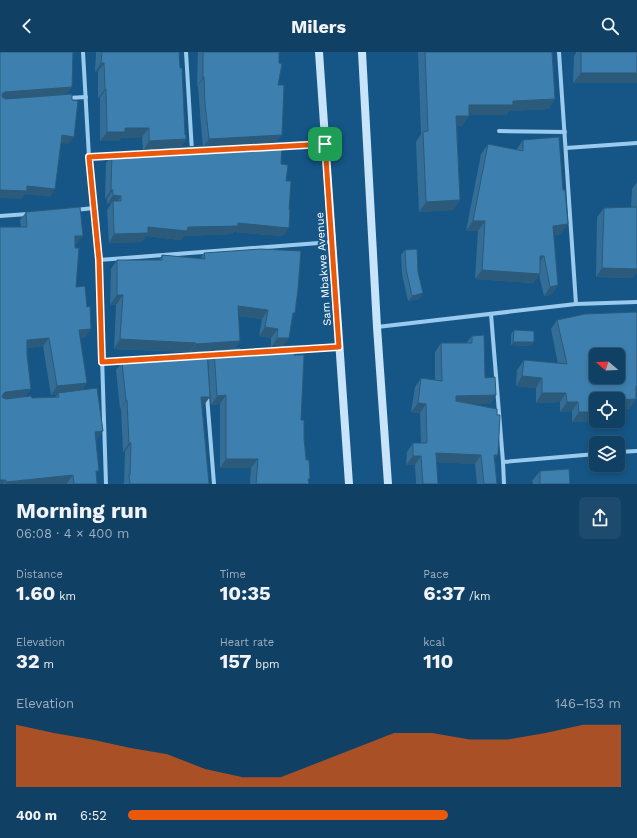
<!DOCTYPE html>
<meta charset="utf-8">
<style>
body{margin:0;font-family:"Work Sans",sans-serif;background:#1e4b6d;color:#f1f3f6;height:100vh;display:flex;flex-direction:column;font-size:15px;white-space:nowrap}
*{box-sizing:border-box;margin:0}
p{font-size:13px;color:#9cafbf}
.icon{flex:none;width:22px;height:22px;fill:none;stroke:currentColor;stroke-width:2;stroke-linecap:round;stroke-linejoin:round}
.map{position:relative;height:432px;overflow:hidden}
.sheet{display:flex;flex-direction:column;background:#104064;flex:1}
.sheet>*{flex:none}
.needle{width:26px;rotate:289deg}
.buttons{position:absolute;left:589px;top:296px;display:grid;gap:8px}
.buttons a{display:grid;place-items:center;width:36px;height:36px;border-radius:6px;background:#104064;box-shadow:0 2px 6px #0003,0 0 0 1px #305978;font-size:20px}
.pin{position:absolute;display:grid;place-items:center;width:34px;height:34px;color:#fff;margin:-17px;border-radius:8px;box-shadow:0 2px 6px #0006}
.round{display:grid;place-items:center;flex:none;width:42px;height:42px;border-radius:6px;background:#1e4b6d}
.overview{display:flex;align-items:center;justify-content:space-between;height:68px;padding:0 16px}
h1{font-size:22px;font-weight:700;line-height:30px}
.figures{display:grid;grid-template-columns:repeat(3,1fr);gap:6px;height:68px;padding:4px 16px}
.figures div{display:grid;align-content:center}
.figures b{font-size:20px;font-weight:700}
.figures small{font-size:11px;font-weight:400}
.figures p{font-size:11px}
.chart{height:112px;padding:8px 16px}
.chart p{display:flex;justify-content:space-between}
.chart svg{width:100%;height:72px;margin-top:4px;fill:#ea580c;opacity:.7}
ul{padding:0 16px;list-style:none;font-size:13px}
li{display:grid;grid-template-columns:64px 48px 1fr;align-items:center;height:30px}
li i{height:10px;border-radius:5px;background:#ea580c}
header{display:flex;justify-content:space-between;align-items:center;height:52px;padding:0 16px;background:#104064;font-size:18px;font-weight:700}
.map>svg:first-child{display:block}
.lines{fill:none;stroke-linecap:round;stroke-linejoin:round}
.street{stroke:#9acbee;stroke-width:4}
.secondary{stroke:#c7e4fa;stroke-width:8}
.wall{fill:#346e97;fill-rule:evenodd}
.shaded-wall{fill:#2b5a7b}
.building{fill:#3d80b0;stroke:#2b5a7b;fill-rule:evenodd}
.route-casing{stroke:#fff;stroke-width:8}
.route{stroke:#ea580c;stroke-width:5}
.labels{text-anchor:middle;stroke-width:4;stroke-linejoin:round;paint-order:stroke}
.street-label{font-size:11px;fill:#fff;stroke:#155686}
</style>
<header><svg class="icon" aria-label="back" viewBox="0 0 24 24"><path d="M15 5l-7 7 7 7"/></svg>Milers<svg class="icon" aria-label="search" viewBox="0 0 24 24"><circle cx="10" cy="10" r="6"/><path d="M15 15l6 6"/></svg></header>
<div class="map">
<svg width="637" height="432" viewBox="0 0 637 432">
<rect width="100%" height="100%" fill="#155686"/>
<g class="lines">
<g class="street">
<polyline points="83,0 89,105 99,208 106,432"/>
<polyline points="186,0 192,99"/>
<polyline points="559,0 576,252"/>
<polyline points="68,46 86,45"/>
<polyline points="499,79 565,80"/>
<polyline points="277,95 325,92"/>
<polyline points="566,96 637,91"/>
<polyline points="89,105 115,104"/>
<polyline points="75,158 94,156"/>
<polyline points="0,164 28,162"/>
<polyline points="99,208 332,190"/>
<polyline points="491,262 503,410 504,432"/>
<polyline points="377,275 576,252 637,250"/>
<polyline points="290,298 339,295"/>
<polyline points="102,310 140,308"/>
<polyline points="207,344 214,432"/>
<polyline points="618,400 637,399"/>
<polyline points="503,410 596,402"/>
</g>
<g class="secondary">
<polyline points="319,0 349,432"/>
<polyline points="362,0 377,275 388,432"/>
</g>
</g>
<g class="wall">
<polygon points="96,0 179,0 180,16 185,83 186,87 181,95 203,95 200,61 198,34 197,34 198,0 279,0 277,90 281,112 286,129 283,184 234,180 232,182 184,184 181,188 146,184 142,190 109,191 107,158 111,152 107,152 107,147 105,147 106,111 112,102 145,102 148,98 143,99 142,85 121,86 119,89 100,89 100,46 98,46 98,20 95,20"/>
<polygon points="418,0 552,0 555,47 548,57 509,59 506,63 469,63 462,74 457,74 460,148 453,158 419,160 416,90 421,82 420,54 420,53"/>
<polygon points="576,0 637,0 637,31 573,31 574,4 576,1"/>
<polygon points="523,88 561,182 553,183 558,233 551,243 544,244 539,223 533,231 475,227 478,179 466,179 481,102 488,92 516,98"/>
<polygon points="637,130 637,220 632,226 596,225 597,165 604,156 631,156 632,137"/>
<path d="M 26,160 L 77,192 L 75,192 L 76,235 L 86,285 L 80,286 L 87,331 L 82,338 L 103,379 L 97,387 L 96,388 L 96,423 L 97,432 L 67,432 L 67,431 L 61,432 L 0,432 L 21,175 L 20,168 ZM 43,294 L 51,343 L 58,342 L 55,345 L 32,346 L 25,345 L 31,337 L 27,303 L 27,296 Z"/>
<polygon points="405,198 418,220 423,241 419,247 408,249 402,222 401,203"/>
<path d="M 204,201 L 298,238 L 293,264 L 283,294 L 294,303 L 301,368 L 304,386 L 309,432 L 250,432 L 251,416 L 220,416 L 220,352 L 211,353 L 208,307 L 213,299 L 207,300 L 204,353 L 202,354 L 209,432 L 123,432 L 124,431 L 125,400 L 123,400 L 121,356 L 120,357 L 116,318 L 122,310 L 195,301 L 190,301 L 190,300 L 114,297 L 116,253 L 110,253 L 111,217 L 117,208 L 159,208 L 162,203 L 200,207 ZM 238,264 L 262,267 L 259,284 L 271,286 L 271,296 L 276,296 L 273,299 L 240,299 L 234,297 L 240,289 Z"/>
<polygon points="557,268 637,343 636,343 636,347 629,357 596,347 596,363 591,369 572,370 572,359 560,360 560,350 536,351 536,336 516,334 517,318 524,308 558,312 551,277"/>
<polygon points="514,278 531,294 511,293 511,282"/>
<polygon points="472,284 485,326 496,343 490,352 472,352 495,408 497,432 477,432 475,412 436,410 438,432 416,432 415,413 406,413 407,400 413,391 421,391 420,361 411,360 415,335 421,326 435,328 435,300 441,291 466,291"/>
<polygon points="540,419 570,432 533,432 532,429"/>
</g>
<g class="shaded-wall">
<polygon points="101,11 104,11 98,20 95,20"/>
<polygon points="581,21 637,21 637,31 573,31"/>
<polygon points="203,25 204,25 198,34 197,34"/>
<polygon points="72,35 67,43 0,47 3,41 5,40"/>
<polygon points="105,37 106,37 100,46 98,46"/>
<polygon points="555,47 548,57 509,59 506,63 462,63 469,53 513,49"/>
<polygon points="456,64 469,64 462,74 449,74"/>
<polygon points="125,76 149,76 142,85 121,86 119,89 100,89 107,80"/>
<polygon points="62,83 74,85 69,92 57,91"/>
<polygon points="282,83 276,91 210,94 209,95 203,95 209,87"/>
<polygon points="186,87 180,96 149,97 148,98 143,99 149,89"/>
<polygon points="27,134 55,137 50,145 25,142 22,147 0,146 0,138"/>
<polygon points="111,138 113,138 107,147 105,147"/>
<polygon points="113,143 121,144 115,153 113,149 111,152 107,152"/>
<polygon points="460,148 453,158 419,160 426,150"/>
<polygon points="473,169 485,169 478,179 466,179"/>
<polygon points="238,171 289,176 283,184 234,180 232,182 184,184 181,188 146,184 142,190 109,191 114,182 148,175 188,175"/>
<polygon points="568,172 561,182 546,184 553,174"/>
<polygon points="75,184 83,184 77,192 69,192"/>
<polygon points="540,204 544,204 537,214"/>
<polygon points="602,216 637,217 637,220 632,226 596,225"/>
<polygon points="482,218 540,222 533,231 475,227"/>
<polygon points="558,233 551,243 544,244 550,235"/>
<polygon points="423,241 419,247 408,249 412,244"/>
<polygon points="117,243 123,243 116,253 110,253"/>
<polygon points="238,254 268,258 262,267 231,263"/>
<polygon points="265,275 278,277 271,286 259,284"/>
<polygon points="91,277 86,285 73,287 79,278"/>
<polygon points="49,286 43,294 21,297 27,288"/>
<polygon points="277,286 289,286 282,295 277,294 276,296 271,296"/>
<polygon points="120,287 196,291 190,300 114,297"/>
<polygon points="240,289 233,298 214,298 213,299 196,301 196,299 195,301 190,301 196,292"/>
<polygon points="513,290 534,290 531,294 511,293"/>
<polygon points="522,324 542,326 536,336 516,334"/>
<polygon points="87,331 81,339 51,343 57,334"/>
<polygon points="636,334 637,334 637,343 629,343"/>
<polygon points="31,337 25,346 0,348 4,341 6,340"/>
<polygon points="542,341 566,341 560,350 536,351"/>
<polygon points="226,343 220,352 211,353 217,344"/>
<polygon points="496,343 490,352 450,353 456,344"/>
<polygon points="201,345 210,345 204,353 195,354"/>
<polygon points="636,347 629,357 618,357 618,348"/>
<polygon points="126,348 127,348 121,356 120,357"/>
<polygon points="567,350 578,350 572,359 560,360"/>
<polygon points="418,351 426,352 420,361 411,360"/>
<polygon points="579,360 596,360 596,363 591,369 572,370"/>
<polygon points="103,379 97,387 89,389 95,380"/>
<polygon points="129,391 131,391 125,400 123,400"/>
<polygon points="436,401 481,403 475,412 430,410"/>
<polygon points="494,403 498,403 492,412"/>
<polygon points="413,404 421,404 415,413 406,413"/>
<polygon points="226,407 258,407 251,416 220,416"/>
<polygon points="73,423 67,431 61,432 5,432 6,430"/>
<polygon points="0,428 6,428 3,432 0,432"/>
</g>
<g class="building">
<polygon points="0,0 73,0 72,35 5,40 3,41 2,43 3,46 6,47 72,42 72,48 78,49 74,85 62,83 55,137 27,134 27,139 0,138 1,143 0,143"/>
<polygon points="102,0 179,0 180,16 182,16 185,83 186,83 186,87 149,89 149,76 125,76 125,80 107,80 106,37 105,37 104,11 101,11"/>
<polygon points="203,0 279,0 279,11 282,12 278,33 284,33 282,83 209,87 205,52 204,25 203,25"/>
<polygon points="425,0 552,0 555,47 513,49 513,53 469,53 469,64 456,64 460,148 426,150 423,80 428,79"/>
<rect x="581" y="0" width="56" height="21"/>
<polygon points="559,85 563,138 565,138 568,172 553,174 558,233 550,235 544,204 540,204 540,222 482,218 485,169 473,169 488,92 523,99 523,88"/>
<polygon points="282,90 281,112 288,113 286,129 291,129 289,158 290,158 289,176 238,171 238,174 188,175 187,179 148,175 148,181 114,182 113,149 121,149 121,144 113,143 113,138 111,138 112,102 149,102 149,97 200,94 210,95 210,94"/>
<polygon points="80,155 83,184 75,184 75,196 79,196 76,235 85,234 87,255 90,254 91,277 79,278 87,331 57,334 49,286 27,288 27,303 31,337 6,340 4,341 2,344 3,346 6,347 31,344 32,346 59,345 58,341 97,336 103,379 95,380 99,419 96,419 97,432 74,432 73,423 6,430 6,428 0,428 0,175 27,175 26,160"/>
<polygon points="637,155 637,217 602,216 604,156"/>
<polygon points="261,197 301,199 298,237 295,261 293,261 289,286 277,286 278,277 265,275 268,258 238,254 240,289 196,292 196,291 120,287 123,243 117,243 117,208 162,208 162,203 205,207 204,201"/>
<polygon points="417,197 418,220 423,241 412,244 406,217 405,198"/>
<path d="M 637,260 L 637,334 L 636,334 L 636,347 L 618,348 L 618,347 L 596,347 L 596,360 L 579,360 L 578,350 L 567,350 L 566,341 L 542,341 L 542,326 L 522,324 L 524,308 L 567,312 L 557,268 L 585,262 ZM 596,303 L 618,303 L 618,325 L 596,325 Z"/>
<polygon points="514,278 534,279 534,290 513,290"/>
<polygon points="484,283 485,326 495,325 496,343 456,344 456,349 497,357 497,363 500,363 498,403 494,403 497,432 484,432 481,403 436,401 438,432 423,432 421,404 413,404 413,391 427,391 426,352 418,351 421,326 442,329 441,291 472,291 472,284"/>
<polygon points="295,293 294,303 304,303 301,368 304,368 304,386 306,408 309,408 310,427 308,427 309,432 256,432 258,407 226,407 226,343 217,344 214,298 240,296 240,299 276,299 277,294"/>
<polygon points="196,299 207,299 210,345 201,345 209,432 130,432 129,423 130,423 131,391 129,391 127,348 126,348 122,310 196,301"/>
<polygon points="569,417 570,432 540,432 540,419"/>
</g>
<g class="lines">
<g class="route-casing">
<polygon id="route" points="325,92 339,295 102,310 99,208 89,105"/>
</g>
<use href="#route" class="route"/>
</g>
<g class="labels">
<g class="street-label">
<text transform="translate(323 217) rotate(-94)" y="4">Sam Mbakwe Avenue</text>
</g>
</g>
</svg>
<div class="buttons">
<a><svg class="needle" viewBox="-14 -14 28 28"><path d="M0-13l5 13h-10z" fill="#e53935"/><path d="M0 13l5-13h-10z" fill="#9cafbf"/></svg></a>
<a><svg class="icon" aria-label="locate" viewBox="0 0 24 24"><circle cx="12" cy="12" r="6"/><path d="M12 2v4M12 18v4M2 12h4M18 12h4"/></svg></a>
<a><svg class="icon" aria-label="layers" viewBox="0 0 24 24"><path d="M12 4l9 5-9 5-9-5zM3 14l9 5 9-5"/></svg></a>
</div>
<div class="pin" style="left:325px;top:92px;background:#1e9e55"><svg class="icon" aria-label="arrive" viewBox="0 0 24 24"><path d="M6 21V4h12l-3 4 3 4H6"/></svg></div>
</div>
<section class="sheet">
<div class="overview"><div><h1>Morning run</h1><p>06:08 · 4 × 400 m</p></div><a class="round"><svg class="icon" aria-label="share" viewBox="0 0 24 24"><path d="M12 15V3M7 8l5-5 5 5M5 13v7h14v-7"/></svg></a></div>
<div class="figures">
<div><p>Distance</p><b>1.60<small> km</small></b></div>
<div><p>Time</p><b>10:35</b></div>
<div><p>Pace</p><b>6:37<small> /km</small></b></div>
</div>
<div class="figures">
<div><p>Elevation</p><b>32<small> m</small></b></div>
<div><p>Heart rate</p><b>157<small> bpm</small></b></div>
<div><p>kcal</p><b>110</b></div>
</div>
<div class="chart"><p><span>Elevation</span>146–153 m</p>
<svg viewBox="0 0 160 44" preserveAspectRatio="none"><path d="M0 44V6L10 11L20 15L30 20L40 24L50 33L60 38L70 38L80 29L90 20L100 11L110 11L120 15L130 15L140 11L150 6L160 6V44z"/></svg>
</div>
<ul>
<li><b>400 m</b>6:52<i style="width:65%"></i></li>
</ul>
</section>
